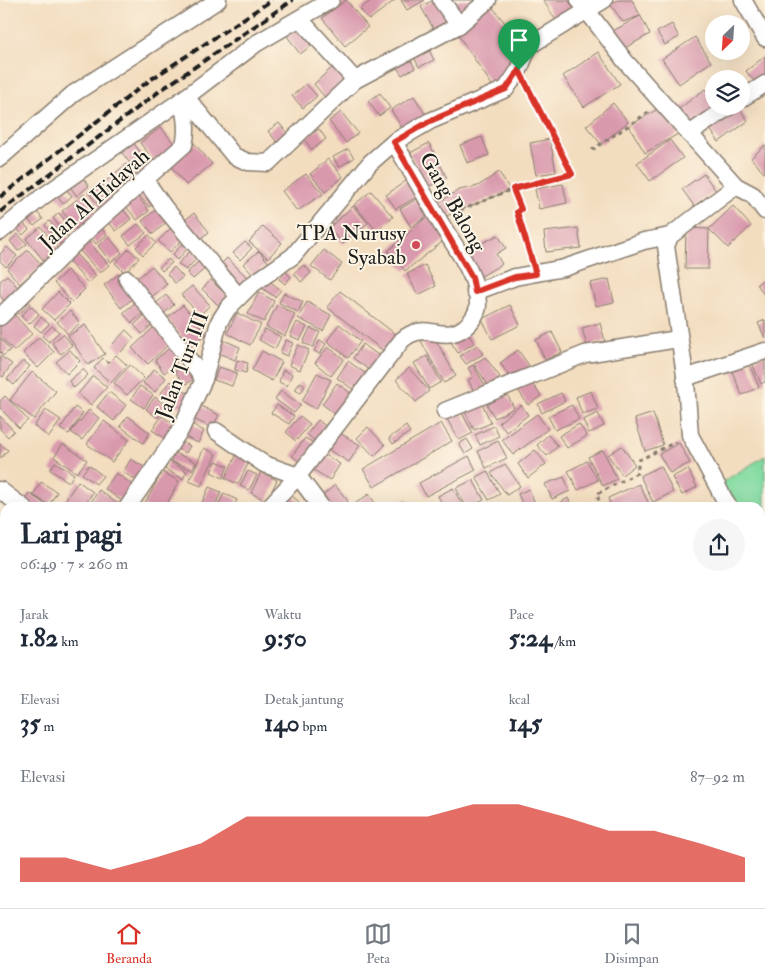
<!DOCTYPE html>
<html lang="id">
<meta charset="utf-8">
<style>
body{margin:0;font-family:"IM FELL Double Pica",serif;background:#f6f6f7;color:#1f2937;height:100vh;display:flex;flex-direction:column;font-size:19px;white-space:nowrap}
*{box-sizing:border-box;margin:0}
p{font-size:16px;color:#747a83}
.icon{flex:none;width:28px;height:28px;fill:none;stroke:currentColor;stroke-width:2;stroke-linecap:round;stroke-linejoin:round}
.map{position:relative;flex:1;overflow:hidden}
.side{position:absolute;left:0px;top:502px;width:765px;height:406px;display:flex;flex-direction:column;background:#fff;border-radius:15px 15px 0 0;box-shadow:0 5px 20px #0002}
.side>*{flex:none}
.needle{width:32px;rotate:205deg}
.tools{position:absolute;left:705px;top:15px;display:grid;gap:10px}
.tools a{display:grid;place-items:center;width:45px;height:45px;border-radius:50%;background:#fff;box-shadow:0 5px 20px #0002;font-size:25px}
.pin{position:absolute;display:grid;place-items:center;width:42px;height:42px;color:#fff;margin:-51px -21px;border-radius:50% 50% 50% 0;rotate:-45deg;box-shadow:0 0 5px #0007}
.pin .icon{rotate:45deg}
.round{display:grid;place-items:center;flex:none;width:52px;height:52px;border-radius:26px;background:#f6f6f7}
.overview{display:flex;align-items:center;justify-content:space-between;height:85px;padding:0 20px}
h1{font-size:28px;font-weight:800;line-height:38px}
.metrics{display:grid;grid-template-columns:repeat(3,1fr);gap:8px;height:85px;padding:5px 20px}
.metrics div{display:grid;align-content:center}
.metrics b{font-size:25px;font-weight:800}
.metrics small{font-size:14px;font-weight:400}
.metrics p{font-size:14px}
.chart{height:140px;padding:10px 20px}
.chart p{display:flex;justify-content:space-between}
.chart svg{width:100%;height:90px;margin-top:5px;fill:#d93025;opacity:.7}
.tab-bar{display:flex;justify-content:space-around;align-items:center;height:70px;border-top:1px solid #e0e1e3;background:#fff;font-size:14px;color:#747a83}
.tab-bar a{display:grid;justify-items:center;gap:2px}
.tab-bar .current{color:#d93025}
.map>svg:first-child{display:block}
.green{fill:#80daa0;stroke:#4e7b5e}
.building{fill:#d999ad}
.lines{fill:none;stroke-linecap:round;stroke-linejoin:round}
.minor-casing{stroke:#887c6e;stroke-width:19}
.path{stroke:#887c6e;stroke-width:3;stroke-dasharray:4 4;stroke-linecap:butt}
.minor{stroke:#fff;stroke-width:16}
.rail{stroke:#1c1c1c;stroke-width:4;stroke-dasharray:8 4;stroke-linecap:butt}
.route-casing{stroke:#fff;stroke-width:10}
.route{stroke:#d93025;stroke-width:6}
.poi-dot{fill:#d1495b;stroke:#fcf5e5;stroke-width:2}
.labels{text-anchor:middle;stroke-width:4;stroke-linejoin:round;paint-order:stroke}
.street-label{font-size:21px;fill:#1c1c1c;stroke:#fcf5e5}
.poi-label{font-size:21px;fill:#1c1c1c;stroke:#fcf5e5;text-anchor:end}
</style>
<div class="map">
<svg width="765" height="908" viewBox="0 0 765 908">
<rect width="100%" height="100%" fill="#fcf5e5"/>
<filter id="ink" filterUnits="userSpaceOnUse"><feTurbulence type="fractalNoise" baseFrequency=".02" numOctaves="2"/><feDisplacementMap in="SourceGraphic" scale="10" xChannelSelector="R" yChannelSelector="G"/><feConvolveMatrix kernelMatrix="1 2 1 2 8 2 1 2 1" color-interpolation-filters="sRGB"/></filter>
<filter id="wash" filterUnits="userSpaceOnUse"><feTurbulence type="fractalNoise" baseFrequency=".0096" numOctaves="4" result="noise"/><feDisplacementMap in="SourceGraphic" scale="20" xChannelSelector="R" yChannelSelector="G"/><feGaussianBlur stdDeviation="1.12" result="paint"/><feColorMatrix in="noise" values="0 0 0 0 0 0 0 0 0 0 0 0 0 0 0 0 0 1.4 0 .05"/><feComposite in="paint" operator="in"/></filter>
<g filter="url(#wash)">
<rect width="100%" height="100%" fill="#f3ddbf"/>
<g class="green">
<polygon points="765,456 765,555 760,557 760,508 731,507 719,484"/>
<polygon points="119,904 227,904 224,908 124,908"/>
</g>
<g id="blocks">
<g class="building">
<polygon points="346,0 368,27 345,46 322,18"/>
<polygon points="372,0 395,0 369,20 360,9"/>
<polygon points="401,0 425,0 407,10"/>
<polygon points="433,0 437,0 452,26 437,35 421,7"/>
<polygon points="445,0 487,0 519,41 510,45 518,59 505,79 494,88 452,26"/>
<polygon points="543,0 568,0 576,11 557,22"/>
<polygon points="618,0 632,0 650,34 623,49 613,31 640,16 623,22 610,4"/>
<polygon points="672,24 679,37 665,45 657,32"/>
<polygon points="299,28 311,46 300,54 287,36"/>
<polygon points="695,37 711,62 679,84 662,59"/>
<polygon points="426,44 434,60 419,67 411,51"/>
<polygon points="598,52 620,84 584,107 563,76"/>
<polygon points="408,55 415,68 402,75 394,63"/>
<polygon points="765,56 765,80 758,86 746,71"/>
<polygon points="336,64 350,80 327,100 314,84"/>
<polygon points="306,84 317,96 303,108 292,96"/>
<polygon points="705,89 714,100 714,106 718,106 689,129 676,111"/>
<polygon points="380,93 390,108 379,116 368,101"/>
<polygon points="414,96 427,117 404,131 391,110"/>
<polygon points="613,103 628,122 601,144 586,126"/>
<polygon points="738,106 748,121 719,142 707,125"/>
<polygon points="661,107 678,134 645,153 629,126"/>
<polygon points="341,112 358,133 346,143 329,121"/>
<polygon points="279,123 291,138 280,146 268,131"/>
<polygon points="161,127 176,146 155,162 140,143"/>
<polygon points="319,129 326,139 312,150 304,139"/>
<polygon points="482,137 489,155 467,163 460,145"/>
<polygon points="550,139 556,172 536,175 530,143"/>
<polygon points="670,140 683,158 650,181 637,163"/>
<polygon points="133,142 153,170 141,179 121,151"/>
<polygon points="194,143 212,164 186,185 169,164"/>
<polygon points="429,143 447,178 428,187 410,153"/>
<polygon points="765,145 765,174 751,158"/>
<polygon points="348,149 354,158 339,167 333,157"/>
<polygon points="328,159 343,177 325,192 310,174"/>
<polygon points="126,164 141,182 120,200 105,182"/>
<polygon points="499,172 510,190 439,219 432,206 459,190 478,186"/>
<polygon points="306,174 323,194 297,211 282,191"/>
<polygon points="704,174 716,191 694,206 682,189"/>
<polygon points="82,177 89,186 77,196 70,187"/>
<polygon points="410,178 420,195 396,209 386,195"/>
<polygon points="101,183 116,203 104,213 88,192"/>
<polygon points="563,184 567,203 539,209 535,189"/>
<polygon points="65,188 72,196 63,204 56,195"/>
<polygon points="147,189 157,201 149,207 139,195"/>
<polygon points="371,191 393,217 377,231 354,205"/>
<polygon points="84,194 101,216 79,232 62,211"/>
<polygon points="137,195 149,211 137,220 124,204"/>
<polygon points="420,197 446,239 405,271 388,251 430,214 411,227 400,209"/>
<polygon points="353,206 368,223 343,244 329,228"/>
<polygon points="733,206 751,226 728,248 709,229"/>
<polygon points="121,207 131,219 116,231 106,219"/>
<polygon points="159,207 169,220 153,234 142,221"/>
<polygon points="36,211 43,219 34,226 28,219"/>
<polygon points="59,213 68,224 61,229 53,218"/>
<polygon points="194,213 209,232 194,243 180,224"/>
<polygon points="49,221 60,233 55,237 45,225"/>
<polygon points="23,223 29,229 23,235 17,229"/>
<polygon points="98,224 107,235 96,244 87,233"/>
<polygon points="138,224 146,233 130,245 123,236"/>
<polygon points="263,226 282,243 268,258 249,242"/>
<polygon points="41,227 59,250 45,262 26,239"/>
<polygon points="172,227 183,239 170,252 158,241"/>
<polygon points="578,228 581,248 546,252 544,232"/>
<polygon points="686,228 709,229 708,269 685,269"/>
<polygon points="18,234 27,244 18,251 10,241"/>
<polygon points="66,235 70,240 63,247 58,241"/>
<polygon points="149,235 156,243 143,255 136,247"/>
<polygon points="498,235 506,248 496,254 502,264 478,278 463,253"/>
<polygon points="109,237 122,253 111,262 98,246"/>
<polygon points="185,241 190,246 177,260 172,255"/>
<polygon points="89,242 109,265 100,273 80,251"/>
<polygon points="245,242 252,248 240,260 233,253"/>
<polygon points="7,247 17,256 6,267 0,261 0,254"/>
<polygon points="129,249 139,258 125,273 115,263"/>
<polygon points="28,250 42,265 20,284 7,269"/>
<polygon points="191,250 199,256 186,270 178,264"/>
<polygon points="324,250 342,264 330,280 311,266"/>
<polygon points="259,251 269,263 253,275 243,264"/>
<polygon points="76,254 96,276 88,283 68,261"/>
<polygon points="227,258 248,278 239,287 218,267"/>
<polygon points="169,259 172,263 162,271 159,267"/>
<polygon points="201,259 208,266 193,279 187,273"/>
<polygon points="304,265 311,273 301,282 294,273"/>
<polygon points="425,265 436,286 418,295 407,274"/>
<polygon points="152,266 167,284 148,300 133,282"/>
<polygon points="174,267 183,277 175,283 167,274"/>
<polygon points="67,270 85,289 72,302 54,283"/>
<polygon points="286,272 291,277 285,284 279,279"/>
<polygon points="119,274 136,296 121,308 104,285"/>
<polygon points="7,275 21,291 6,303 0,296 0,281"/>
<polygon points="765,278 765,296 757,284"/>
<polygon points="609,279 614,302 596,306 590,283"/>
<polygon points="211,280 227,296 218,305 202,289"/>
<polygon points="268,280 281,290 275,297 262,288"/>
<polygon points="192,286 210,305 200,315 181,295"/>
<polygon points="340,291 399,337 386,353 327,307"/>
<polygon points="58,292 70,304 54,320 42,309"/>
<polygon points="259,292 274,301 264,322 248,314"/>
<polygon points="284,293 303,302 298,312 279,303"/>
<polygon points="166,295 174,305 161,316 153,306"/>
<polygon points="24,296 30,304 19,314 12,307"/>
<polygon points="137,301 146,310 132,323 123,313"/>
<polygon points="307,302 331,315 323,331 298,318"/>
<polygon points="183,305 206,334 190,347 167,318"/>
<polygon points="277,305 295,314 285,336 266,327"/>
<polygon points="510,305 520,325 492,339 482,319"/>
<polygon points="31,306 39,314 29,324 21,316"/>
<polygon points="10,310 32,334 14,351 0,336 0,320"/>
<polygon points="70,311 80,323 68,334 57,322"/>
<polygon points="148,312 156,321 142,334 134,325"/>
<polygon points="237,313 261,325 250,345 227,333"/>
<polygon points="41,317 49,324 41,332 34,326"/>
<polygon points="765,320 765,338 758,323"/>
<polygon points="297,322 307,327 300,340 290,336"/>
<polygon points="600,323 605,341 587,346 582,328"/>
<polygon points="339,324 361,341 348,358 327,341"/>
<polygon points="85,325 105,354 88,365 68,336"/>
<polygon points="52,326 59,332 49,342 42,336"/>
<polygon points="154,327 170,343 148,364 132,348"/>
<polygon points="310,328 320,332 313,347 303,343"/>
<polygon points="265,329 281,337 275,349 259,340"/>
<polygon points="126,330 134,338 121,352 113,344"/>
<polygon points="466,330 474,343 458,353 449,339"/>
<polygon points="552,332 562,352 545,360 536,340"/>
<polygon points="63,334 72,345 61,354 52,343"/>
<polygon points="433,335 456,376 444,383 421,341"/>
<polygon points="39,337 54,352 38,368 23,353"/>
<polygon points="0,338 10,350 3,356 0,352"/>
<polygon points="221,339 240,347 235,360 216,352"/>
<polygon points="286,340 293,343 287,356 280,353"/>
<polygon points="320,340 326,344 320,354 314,351"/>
<polygon points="363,344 382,358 372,372 353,358"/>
<polygon points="298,345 309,350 300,370 289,365"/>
<polygon points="477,345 483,354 466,364 460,356"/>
<polygon points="172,346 182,359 164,373 155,360"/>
<polygon points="328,347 344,359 331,376 315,363"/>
<polygon points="70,350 80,361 67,374 56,362"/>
<polygon points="518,350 530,367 512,380 500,363"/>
<polygon points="262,351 282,362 272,381 252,370"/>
<polygon points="116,355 127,365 111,383 94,368 103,358 108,363"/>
<polygon points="765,355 765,382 761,384 751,361"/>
<polygon points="0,356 12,364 3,377 0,375"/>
<polygon points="427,356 441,382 429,389 414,363"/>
<polygon points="485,357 500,377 488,385 474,364"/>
<polygon points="237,360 248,363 246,373 235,370"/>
<polygon points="23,361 30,366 14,385 7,379"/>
<polygon points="348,361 369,376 357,392 337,378"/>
<polygon points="748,362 759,387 742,395 731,369"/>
<polygon points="188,364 196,378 184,385 175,371"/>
<polygon points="130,365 144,378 127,395 114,383"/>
<polygon points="473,365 486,387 475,393 468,380 473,377 468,368"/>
<polygon points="219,367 237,373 232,386 214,380"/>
<polygon points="409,368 429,391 416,402 396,380"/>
<polygon points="83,369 88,375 74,388 69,381"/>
<polygon points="154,369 166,378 155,392 143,383"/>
<polygon points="283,370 292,374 287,386 279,382"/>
<polygon points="32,372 56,391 34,419 10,400"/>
<polygon points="317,373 331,380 316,409 302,401"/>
<polygon points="93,376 107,387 91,405 78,394"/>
<polygon points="529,379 541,396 528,405 516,387"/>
<polygon points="170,381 179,387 169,400 160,394"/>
<polygon points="300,382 305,385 301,393 295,390"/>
<polygon points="337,383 353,395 338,416 322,404"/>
<polygon points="140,386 153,395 144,408 131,399"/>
<polygon points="181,389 192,396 184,410 173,403"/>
<polygon points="281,391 301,405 294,413 275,399"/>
<polygon points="591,391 598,409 582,414 576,397"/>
<polygon points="109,392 126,405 114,421 97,407"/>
<polygon points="561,393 565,401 542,413 538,404"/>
<polygon points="507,394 514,408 495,418 487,405"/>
<polygon points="5,396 28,420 19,428 0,408 0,401"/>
<polygon points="155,397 167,406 158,418 146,409"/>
<polygon points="480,399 491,423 474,430 463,407"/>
<polygon points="277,405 294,416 289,424 271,413"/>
<polygon points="521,405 528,415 506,432 499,422"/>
<polygon points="572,405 579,419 555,430 548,416"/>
<polygon points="201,406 219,415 212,428 194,419"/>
<polygon points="75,407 83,413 69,434 60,429"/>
<polygon points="46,410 61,420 49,437 34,426"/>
<polygon points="89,410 99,418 82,440 71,432"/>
<polygon points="461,411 473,433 459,440 447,419"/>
<polygon points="598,413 604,426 589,433 583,420"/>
<polygon points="653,413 663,445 645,451 635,419"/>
<polygon points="537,414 548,429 513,455 502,440"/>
<polygon points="0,416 14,431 8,437 0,429"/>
<polygon points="128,416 150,433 143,443 120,426"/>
<polygon points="162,416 178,427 169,441 152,430"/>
<polygon points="300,416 310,424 296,441 286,432"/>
<polygon points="318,420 328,428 316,442 307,434"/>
<polygon points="104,421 129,440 112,462 87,444"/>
<polygon points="441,423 452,441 374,487 363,469"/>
<polygon points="192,424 204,431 198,443 185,437"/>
<polygon points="579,424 587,436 567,448 559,436"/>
<polygon points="406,426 410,432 393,444 389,438"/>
<polygon points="494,426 499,436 480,445 475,435"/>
<polygon points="368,427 385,445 374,456 357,438"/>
<polygon points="338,432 360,445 349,462 327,449"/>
<polygon points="548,435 558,446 547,456 537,445"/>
<polygon points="305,438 315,444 302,463 292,456"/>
<polygon points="467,439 473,449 465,454 459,444"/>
<polygon points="181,441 190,446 186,453 178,449"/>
<polygon points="498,441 507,458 486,468 478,451"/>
<polygon points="679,443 690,463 670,473 659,454"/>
<polygon points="0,444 8,450 0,459"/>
<polygon points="63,444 87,460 77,473 54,457"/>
<polygon points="622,446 635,465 622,475 608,455"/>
<polygon points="204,448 216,454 201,486 189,481"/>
<polygon points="535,450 546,464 528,478 518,464"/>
<polygon points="603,450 617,479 603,486 588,457"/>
<polygon points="173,452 196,462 192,470 169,460"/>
<polygon points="238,452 251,458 238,484 225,478"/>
<polygon points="322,453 340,464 330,480 312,469"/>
<polygon points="469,456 476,470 426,496 419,483"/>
<polygon points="131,459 147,469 139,482 123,472"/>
<polygon points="169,461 187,471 183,479 165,469"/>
<polygon points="216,461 228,466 223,478 211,472"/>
<polygon points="587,461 598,480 578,490 568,471"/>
<polygon points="55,462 74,474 69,482 50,470"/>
<polygon points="505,464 520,486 507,495 491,473"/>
<polygon points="89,465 103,476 96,484 82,474"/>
<polygon points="661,466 673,492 653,502 640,476"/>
<polygon points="688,469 697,487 682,495 672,477"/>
<polygon points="248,471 257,475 249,490 240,486"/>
<polygon points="487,471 500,494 489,500 476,477"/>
<polygon points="162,472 179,481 165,508 148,508 144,505"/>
<polygon points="261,472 277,480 267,501 251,493"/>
<polygon points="116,473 136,487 125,503 105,489"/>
<polygon points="564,477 570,491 552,499 545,484"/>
<polygon points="473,480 484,500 467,508 456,488"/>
<polygon points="78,481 93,492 83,508 60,508"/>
<polygon points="41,482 57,492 49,505 33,495"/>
<polygon points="639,484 650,506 612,508 608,498"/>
<polygon points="335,485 348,501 340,508 331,508 322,496"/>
<polygon points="209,487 221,492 214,508 201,505"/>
<polygon points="453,488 464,508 444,508 438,496"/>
<polygon points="529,489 537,508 524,508 518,494"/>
<polygon points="99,490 123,508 87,508"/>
<polygon points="29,493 51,508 27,508 22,504"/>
<polygon points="224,493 237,500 233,508 217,508"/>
<polygon points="290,494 299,502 294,508 277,508"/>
<polygon points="369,494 378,508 349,508"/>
<polygon points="568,498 573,508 556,508 555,506"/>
<polygon points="403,501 407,508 389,508"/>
<polygon points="430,502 433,508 418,508"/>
<polygon points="5,523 5,538 0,534 0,529"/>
<polygon points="1,546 5,549 5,567 0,573"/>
<polygon points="5,577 5,597 2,601 0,583"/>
<polygon points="760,596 765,610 765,624 760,626"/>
<polygon points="763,629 765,639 760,642 760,631"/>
<polygon points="0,632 5,636 5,644 0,650"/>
<polygon points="765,645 765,675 760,667 760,648"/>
<polygon points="0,664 5,667 5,683 0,680"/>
<polygon points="760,716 765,725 765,747 760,750"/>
<polygon points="52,904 63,904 60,908"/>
<polygon points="83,904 98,904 95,908 88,908"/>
<polygon points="237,904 269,904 266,908 234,908"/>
<polygon points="274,904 329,904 337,908 282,908"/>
<polygon points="543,904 566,904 564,908 541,908"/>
<polygon points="574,904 584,904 592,908 572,908"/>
<polygon points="603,904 608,904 616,908 601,908"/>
</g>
</g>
</g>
<g filter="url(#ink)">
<use href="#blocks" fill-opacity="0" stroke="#887c6e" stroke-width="1"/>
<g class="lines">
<g class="minor-casing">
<g id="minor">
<polyline points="441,0 459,25"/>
<polyline points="579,0 625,61 736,186 753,195 765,211"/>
<polyline points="743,0 765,38"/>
<polyline points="300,19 355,80"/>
<polyline points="186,97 234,156 248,162 268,163 355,80 459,25 488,0"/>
<polyline points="741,99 765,84"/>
<polyline points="689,134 730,106"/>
<polyline points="0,158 73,94 218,0"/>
<polyline points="145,180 164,207 239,297"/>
<polyline points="0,232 42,197 186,97 257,43 331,0"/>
<polyline points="127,279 204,379"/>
<polyline points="475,292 515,277 564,268 644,241 670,236"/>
<path d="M 0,317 L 88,230 L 184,145 C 188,130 186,116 181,101"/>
<polyline points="685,378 765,351"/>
<polyline points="445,411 585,354 678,339"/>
<path d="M 216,431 L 264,464 L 298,476 L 402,340 C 426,319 442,345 465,327 C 471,323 478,312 478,305 C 478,275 454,246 440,222 C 425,195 410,169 394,142"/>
<polyline points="0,490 24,508"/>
<polyline points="127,508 181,429 204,379 219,322 228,308 250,286 293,256 370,163 394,142 430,121 506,89 519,70 529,46 604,0"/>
<polyline points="268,508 298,476 322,508"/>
<polyline points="729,508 690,435 686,382 666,246 670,236 736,186"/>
<polyline points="760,566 765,564"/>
<polyline points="760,691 765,689"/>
<polyline points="0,765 5,760"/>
<polyline points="760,828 765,826"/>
<polyline points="481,904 488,908"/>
<polyline points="407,908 410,904"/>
<polyline points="538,908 540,904"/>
<polyline points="669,908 671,904"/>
</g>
</g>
<g class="path">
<polyline points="592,150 650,111"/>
<polyline points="513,189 572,174 527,86"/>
<polyline points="453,213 513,189 521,209 517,212 531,259"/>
<polyline points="601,508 597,494 637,473 639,460 676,442"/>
</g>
<use href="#minor" class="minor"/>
<g class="rail">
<polyline points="0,197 150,80 272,0"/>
<polyline points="0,212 161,90 293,0"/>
</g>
</g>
</g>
<g class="lines" filter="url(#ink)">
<g class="route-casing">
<polygon id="route" points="519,70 572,174 513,189 521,209 517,212 536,274 515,277 475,292 472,277 394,142 430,121 506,89"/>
</g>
<use href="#route" class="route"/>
</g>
<circle class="poi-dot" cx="416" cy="245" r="5"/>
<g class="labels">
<g class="street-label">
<text transform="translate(94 199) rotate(-42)" y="7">Jalan Al Hidayah</text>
<text transform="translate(453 202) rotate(60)" y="7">Gang Balong</text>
<text transform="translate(182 365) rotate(-69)" y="7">Jalan Turi III</text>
</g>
<g class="poi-label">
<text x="406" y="240">TPA Nurusy<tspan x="406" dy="24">Syabab</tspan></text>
</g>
</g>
</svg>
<div class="tools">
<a><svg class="needle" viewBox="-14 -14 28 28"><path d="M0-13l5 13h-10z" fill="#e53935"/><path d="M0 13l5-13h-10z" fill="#747a83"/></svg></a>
<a><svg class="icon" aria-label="layers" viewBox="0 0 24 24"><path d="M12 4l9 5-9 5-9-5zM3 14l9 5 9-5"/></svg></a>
</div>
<div class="pin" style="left:519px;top:70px;background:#1e9e55"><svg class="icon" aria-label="arrive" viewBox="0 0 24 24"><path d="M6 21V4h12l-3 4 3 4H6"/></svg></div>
<section class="side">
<div class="overview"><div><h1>Lari pagi</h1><p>06:49 · 7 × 260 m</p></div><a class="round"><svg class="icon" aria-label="share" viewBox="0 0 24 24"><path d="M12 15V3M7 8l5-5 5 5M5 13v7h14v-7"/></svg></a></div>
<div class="metrics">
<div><p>Jarak</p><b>1.82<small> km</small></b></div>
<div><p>Waktu</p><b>9:50</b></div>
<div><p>Pace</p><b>5:24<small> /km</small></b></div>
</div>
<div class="metrics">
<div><p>Elevasi</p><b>35<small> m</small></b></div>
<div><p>Detak jantung</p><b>140<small> bpm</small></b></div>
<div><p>kcal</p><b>145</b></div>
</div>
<div class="chart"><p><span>Elevasi</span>87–92 m</p>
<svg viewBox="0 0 160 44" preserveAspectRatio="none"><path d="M0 44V32L10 32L20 38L30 32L40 25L50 12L60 12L70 12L80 12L90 12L100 6L110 6L120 12L130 19L140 19L150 25L160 32V44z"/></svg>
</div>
</section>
</div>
<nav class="tab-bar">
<a class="current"><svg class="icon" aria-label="home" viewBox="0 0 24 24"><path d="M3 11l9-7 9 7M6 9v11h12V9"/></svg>Beranda</a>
<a><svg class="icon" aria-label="map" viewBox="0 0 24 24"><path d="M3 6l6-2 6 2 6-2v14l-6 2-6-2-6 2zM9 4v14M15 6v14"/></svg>Peta</a>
<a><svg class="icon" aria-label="saved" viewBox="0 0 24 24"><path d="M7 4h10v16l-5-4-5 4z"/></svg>Disimpan</a>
</nav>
